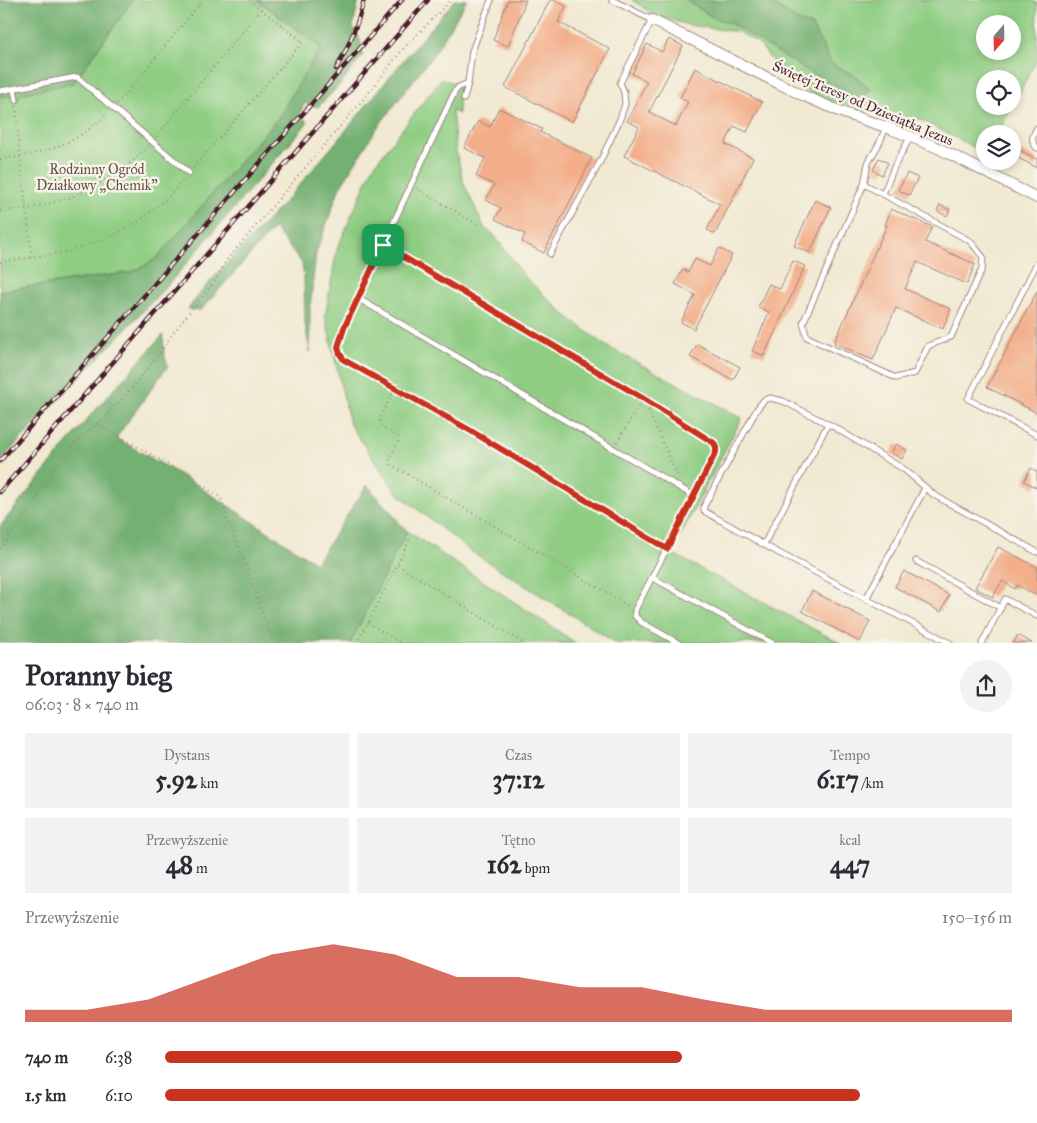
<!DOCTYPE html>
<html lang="pl">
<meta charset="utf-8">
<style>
body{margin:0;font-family:"IM FELL Great Primer",serif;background:#f2f2f3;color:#2b2b33;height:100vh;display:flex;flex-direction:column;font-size:19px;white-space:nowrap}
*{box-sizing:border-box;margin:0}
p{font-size:16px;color:#7c7c81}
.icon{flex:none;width:28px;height:28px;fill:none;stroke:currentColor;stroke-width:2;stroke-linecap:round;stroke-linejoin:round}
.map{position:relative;height:643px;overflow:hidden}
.sheet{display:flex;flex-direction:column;background:#fff;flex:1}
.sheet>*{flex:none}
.needle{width:32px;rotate:200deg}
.tools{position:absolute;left:976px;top:15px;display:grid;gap:10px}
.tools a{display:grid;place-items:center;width:45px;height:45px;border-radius:50%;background:#fff;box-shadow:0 2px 8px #0003;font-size:25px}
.pin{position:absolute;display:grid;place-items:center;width:42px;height:42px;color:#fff;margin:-21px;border-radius:10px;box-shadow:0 2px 8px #0006}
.round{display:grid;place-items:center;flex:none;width:52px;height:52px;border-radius:26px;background:#f2f2f3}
.head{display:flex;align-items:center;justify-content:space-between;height:85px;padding:0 25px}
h1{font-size:28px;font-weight:700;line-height:38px}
.stats{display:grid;grid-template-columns:repeat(3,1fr);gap:8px;height:85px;padding:5px 25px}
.stats div{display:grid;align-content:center;border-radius:0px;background:#f2f2f3;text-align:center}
.stats b{font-size:25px;font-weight:700}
.stats small{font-size:14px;font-weight:400}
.stats p{font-size:14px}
.chart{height:140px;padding:10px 25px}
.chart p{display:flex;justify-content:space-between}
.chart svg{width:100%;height:90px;margin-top:5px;fill:#c8321e;opacity:.7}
ul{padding:0 25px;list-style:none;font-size:16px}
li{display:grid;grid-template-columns:80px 60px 1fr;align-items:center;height:38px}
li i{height:12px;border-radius:6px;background:#c8321e}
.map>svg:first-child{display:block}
.green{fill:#8fcd83;stroke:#6c7657;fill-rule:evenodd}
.forest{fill:#73b071;stroke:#5e684e}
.building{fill:#f3ad88}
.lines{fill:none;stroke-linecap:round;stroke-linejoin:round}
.service-casing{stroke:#9e847e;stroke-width:7}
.minor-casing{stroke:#9e847e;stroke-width:12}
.path{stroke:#9e847e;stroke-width:2;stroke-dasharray:1 4;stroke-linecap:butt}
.service{stroke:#fff;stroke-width:5}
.minor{stroke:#fff;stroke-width:10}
.rail-casing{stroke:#4a1f2b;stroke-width:4.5}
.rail{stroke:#f7f3e8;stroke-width:2.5;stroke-dasharray:8;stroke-linecap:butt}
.route-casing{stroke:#fff;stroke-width:10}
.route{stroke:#c8321e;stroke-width:6}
.labels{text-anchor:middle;stroke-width:5;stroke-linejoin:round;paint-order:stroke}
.street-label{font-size:14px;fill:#4a1f2b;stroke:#f7f3e8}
.park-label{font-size:14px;fill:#5f5345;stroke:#f7f3e8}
</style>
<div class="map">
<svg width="1037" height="643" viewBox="0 0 1037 643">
<rect width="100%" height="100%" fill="#f7f3e8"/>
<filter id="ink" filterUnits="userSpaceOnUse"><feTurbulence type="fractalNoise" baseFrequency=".02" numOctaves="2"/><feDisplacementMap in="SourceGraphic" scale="10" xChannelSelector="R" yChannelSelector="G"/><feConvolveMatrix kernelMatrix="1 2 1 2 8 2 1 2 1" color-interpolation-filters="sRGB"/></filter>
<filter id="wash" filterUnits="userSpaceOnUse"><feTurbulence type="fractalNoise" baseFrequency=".0096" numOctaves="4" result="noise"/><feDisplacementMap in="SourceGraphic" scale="20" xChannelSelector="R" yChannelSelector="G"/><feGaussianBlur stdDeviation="1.12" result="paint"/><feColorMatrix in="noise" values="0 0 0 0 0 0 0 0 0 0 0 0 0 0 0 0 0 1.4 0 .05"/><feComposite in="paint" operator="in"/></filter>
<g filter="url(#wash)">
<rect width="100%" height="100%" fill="#f1e9d2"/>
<g class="green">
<polygon points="133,0 257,0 322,47 278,118 155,260 132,272 0,291 0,97 73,83"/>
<path d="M 632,0 L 686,0 L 714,18 L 732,24 L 832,86 L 862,100 L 854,75 L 832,64 L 812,26 L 798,21 L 767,0 L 1031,0 L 1037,3 L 1037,59 L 1013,106 L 1012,79 L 985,79 L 985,106 L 1012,106 L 998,134 L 985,134 L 985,153 L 919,119 L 881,112 L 854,111 L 810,93 L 782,73 L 759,44 L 739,32 L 688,25 L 654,15 ZM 985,24 L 1012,24 L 1012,51 L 985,51 Z"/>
<polygon points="441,79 459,84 458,114 452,110 456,152 464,184 485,229 493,234 526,278 564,314 606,346 742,418 671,553 840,643 616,643 469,550 397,493 350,425 325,316 337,249 373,167"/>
<polygon points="407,531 576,643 350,643"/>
</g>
<g class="forest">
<polygon points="0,0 133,0 73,83 20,94 18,100 14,101 11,96 0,97"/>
<polygon points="257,0 359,0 353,27 360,40 363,55 340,85 318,107 305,103 299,115 308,122 167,286 0,461 0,291 132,272 155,260 278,118 321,47"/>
<path d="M 455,0 L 467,0 L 436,51 L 377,128 L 340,187 L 316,253 L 310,308 L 310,352 L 305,323 L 304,280 L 302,263 L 274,228 L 201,310 L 188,309 C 218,268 256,235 289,197 C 346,133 398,64 455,0 Z"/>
<polygon points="686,0 767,0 798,21 812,26 832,64 854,75 871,89 862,100 832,86 732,24 714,18"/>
<polygon points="163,335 164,354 168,366 116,438 181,475 316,563 367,485 407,531 350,643 0,643 0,526 89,417"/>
</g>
<g id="blocks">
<g class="building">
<polygon points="508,0 526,0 508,46 493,40"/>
<polygon points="550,0 554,0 566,6 558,22 610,49 572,122 505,87"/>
<polygon points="669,39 683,46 649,112 676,126 688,102 680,98 695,68 762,102 747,132 734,126 725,144 753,158 715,234 707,230 720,204 624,156 639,127 627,121 647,81 632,74 647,44 662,52"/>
<polygon points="499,108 542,129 540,132 592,158 544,253 522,242 525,234 495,219 501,208 486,200 494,185 476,176 485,158 464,148 478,121 490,127"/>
<polygon points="1021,151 1037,159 1037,168 1017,157"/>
<polygon points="879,158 888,163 882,175 873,170"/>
<polygon points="907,173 918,178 909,195 898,190"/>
<polygon points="815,200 831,207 810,253 794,246"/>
<polygon points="940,205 950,210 947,216 937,211"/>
<polygon points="891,209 932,227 925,242 975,264 967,284 917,262 905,289 951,309 943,329 896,308 873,360 834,343 887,225 885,225"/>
<polygon points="719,248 732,255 694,329 681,322 695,295 675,284 683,269 688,272 695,259 710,266"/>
<polygon points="793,261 805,266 764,356 752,351 769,312 758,307 769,284 780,289"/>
<polygon points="1037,291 1037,413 987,387"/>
<polygon points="697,344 740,367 733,380 690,357"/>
<polygon points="896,444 907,450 902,459 891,453"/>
<polygon points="1031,468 1037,472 1037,488 1024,481"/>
<polygon points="998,547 1037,567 1037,596 1017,585 1015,589 1002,581 993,597 975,588"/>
<polygon points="904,571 949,595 941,612 895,587"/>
<polygon points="812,591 870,621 860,642 802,611"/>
<polygon points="1018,635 1032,643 1013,643"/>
</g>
</g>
</g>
<g filter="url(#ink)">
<use href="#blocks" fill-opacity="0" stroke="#9e847e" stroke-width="1"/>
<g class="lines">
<g class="service-casing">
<g id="service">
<path d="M 491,0 L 472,51 L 468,83 L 459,87 L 455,91 L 344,328 C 340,340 335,350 344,360 L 466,428 L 667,549"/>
<polyline points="14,89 16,100"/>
<polyline points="0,91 77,77 189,173"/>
<polyline points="464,99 468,83"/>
<path d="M 1037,128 C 1032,137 1030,140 1037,148"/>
<polyline points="864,184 970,241 983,257 982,269 951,337 928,346 915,373 896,378 807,337 803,323 864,184 868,163 880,142 886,127"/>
<polyline points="883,194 895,165 911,136"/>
<polyline points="550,254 600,162 620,119 625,104 624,92 620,83 652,20 612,0"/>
<polyline points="1037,263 968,399 1037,435"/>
<polyline points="359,299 694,496 635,610 635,616 641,622 678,643"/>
<polyline points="764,544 828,424"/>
<polyline points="916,561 1001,608"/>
<polyline points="653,578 772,643"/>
<polyline points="866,599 925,488"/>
<polyline points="950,643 777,552 704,511 704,506 757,409 764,400 770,398 783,401 834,427 905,470 934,495 1037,552"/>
<polyline points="982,643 1005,599 1037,616"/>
</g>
</g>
<g class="minor-casing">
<polyline id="minor" points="652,20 802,95 844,113 886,127 936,147 1037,198"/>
</g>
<g class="path">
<polyline points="117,104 203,0"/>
<polyline points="16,106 20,157 32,257"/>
<polyline points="156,137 261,9"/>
<path d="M 0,159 C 46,154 74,145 108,113"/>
<polyline points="193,168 303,42 249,0"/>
<polyline points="416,188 480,226"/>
<polyline points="0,211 26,209 43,205 72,197 102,182 133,161 148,146"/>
<polyline points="388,248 643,399 714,443 716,447 716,452 696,490"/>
<polyline points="0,262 67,252 110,237 141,220 169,196 185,178"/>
<path d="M 392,394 L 379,420 L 385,429 L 399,438 C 398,447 388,455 390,464 L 629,606"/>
<polyline points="644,401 679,479"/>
<polyline points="97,424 104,419 140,378 163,348 176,329 215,281 225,262 367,95 403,49 451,0"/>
<polyline points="617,442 643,399"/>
<polyline points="0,549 35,501 56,465 80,438 97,424 180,471 220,497 223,502 227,518 246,566 269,632 274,643"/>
<polyline points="398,565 523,643"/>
<polyline points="368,623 401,643"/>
<polyline points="356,643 368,623 410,539"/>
</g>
<use href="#service" class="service"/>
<use href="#minor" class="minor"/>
<g class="rail-casing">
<g id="rail">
<path d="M 336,69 C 348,48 358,24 364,0"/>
<polyline points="0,461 402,0"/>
<polyline points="0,492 428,0"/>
</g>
</g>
<use href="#rail" class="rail"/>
</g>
</g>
<g class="lines" filter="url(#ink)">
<g class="route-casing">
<polygon id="route" points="383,245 644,399 714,443 716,447 716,452 667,549 466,428 344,360 340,354 338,347 344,328"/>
</g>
<use href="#route" class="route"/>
</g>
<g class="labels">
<g class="street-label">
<text transform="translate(863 103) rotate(23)" y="5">Świętej Teresy od Dzieciątka Jezus</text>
</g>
<g class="park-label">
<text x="97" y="174">Rodzinny Ogród<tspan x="97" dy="16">Działkowy „Chemik”</tspan></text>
</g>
</g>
</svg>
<div class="tools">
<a><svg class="needle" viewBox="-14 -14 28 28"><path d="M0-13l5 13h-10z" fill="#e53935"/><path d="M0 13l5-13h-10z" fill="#7c7c81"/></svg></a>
<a><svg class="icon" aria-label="locate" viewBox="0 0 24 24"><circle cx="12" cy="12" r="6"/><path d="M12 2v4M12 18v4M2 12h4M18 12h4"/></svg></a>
<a><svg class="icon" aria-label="layers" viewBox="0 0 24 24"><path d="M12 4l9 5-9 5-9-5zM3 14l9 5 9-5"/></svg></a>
</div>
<div class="pin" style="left:383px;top:245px;background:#1e9e55"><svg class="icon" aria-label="arrive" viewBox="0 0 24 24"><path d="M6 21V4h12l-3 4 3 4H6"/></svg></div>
</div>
<section class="sheet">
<div class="head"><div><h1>Poranny bieg</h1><p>06:03 · 8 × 740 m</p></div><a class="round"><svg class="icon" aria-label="share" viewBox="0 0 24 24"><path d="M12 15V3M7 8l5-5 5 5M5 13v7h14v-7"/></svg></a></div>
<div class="stats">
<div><p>Dystans</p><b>5.92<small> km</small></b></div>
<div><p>Czas</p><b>37:12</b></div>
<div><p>Tempo</p><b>6:17<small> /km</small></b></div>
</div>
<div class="stats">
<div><p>Przewyższenie</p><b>48<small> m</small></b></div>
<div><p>Tętno</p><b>162<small> bpm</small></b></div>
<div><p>kcal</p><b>447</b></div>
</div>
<div class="chart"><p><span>Przewyższenie</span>150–156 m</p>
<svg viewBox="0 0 160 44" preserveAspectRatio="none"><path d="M0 44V38L10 38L20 33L30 22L40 11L50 6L60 11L70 22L80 22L90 27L100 27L110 33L120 38L130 38L140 38L150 38L160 38V44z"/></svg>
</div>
<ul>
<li><b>740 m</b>6:38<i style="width:61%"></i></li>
<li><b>1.5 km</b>6:10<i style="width:82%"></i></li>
</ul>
</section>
